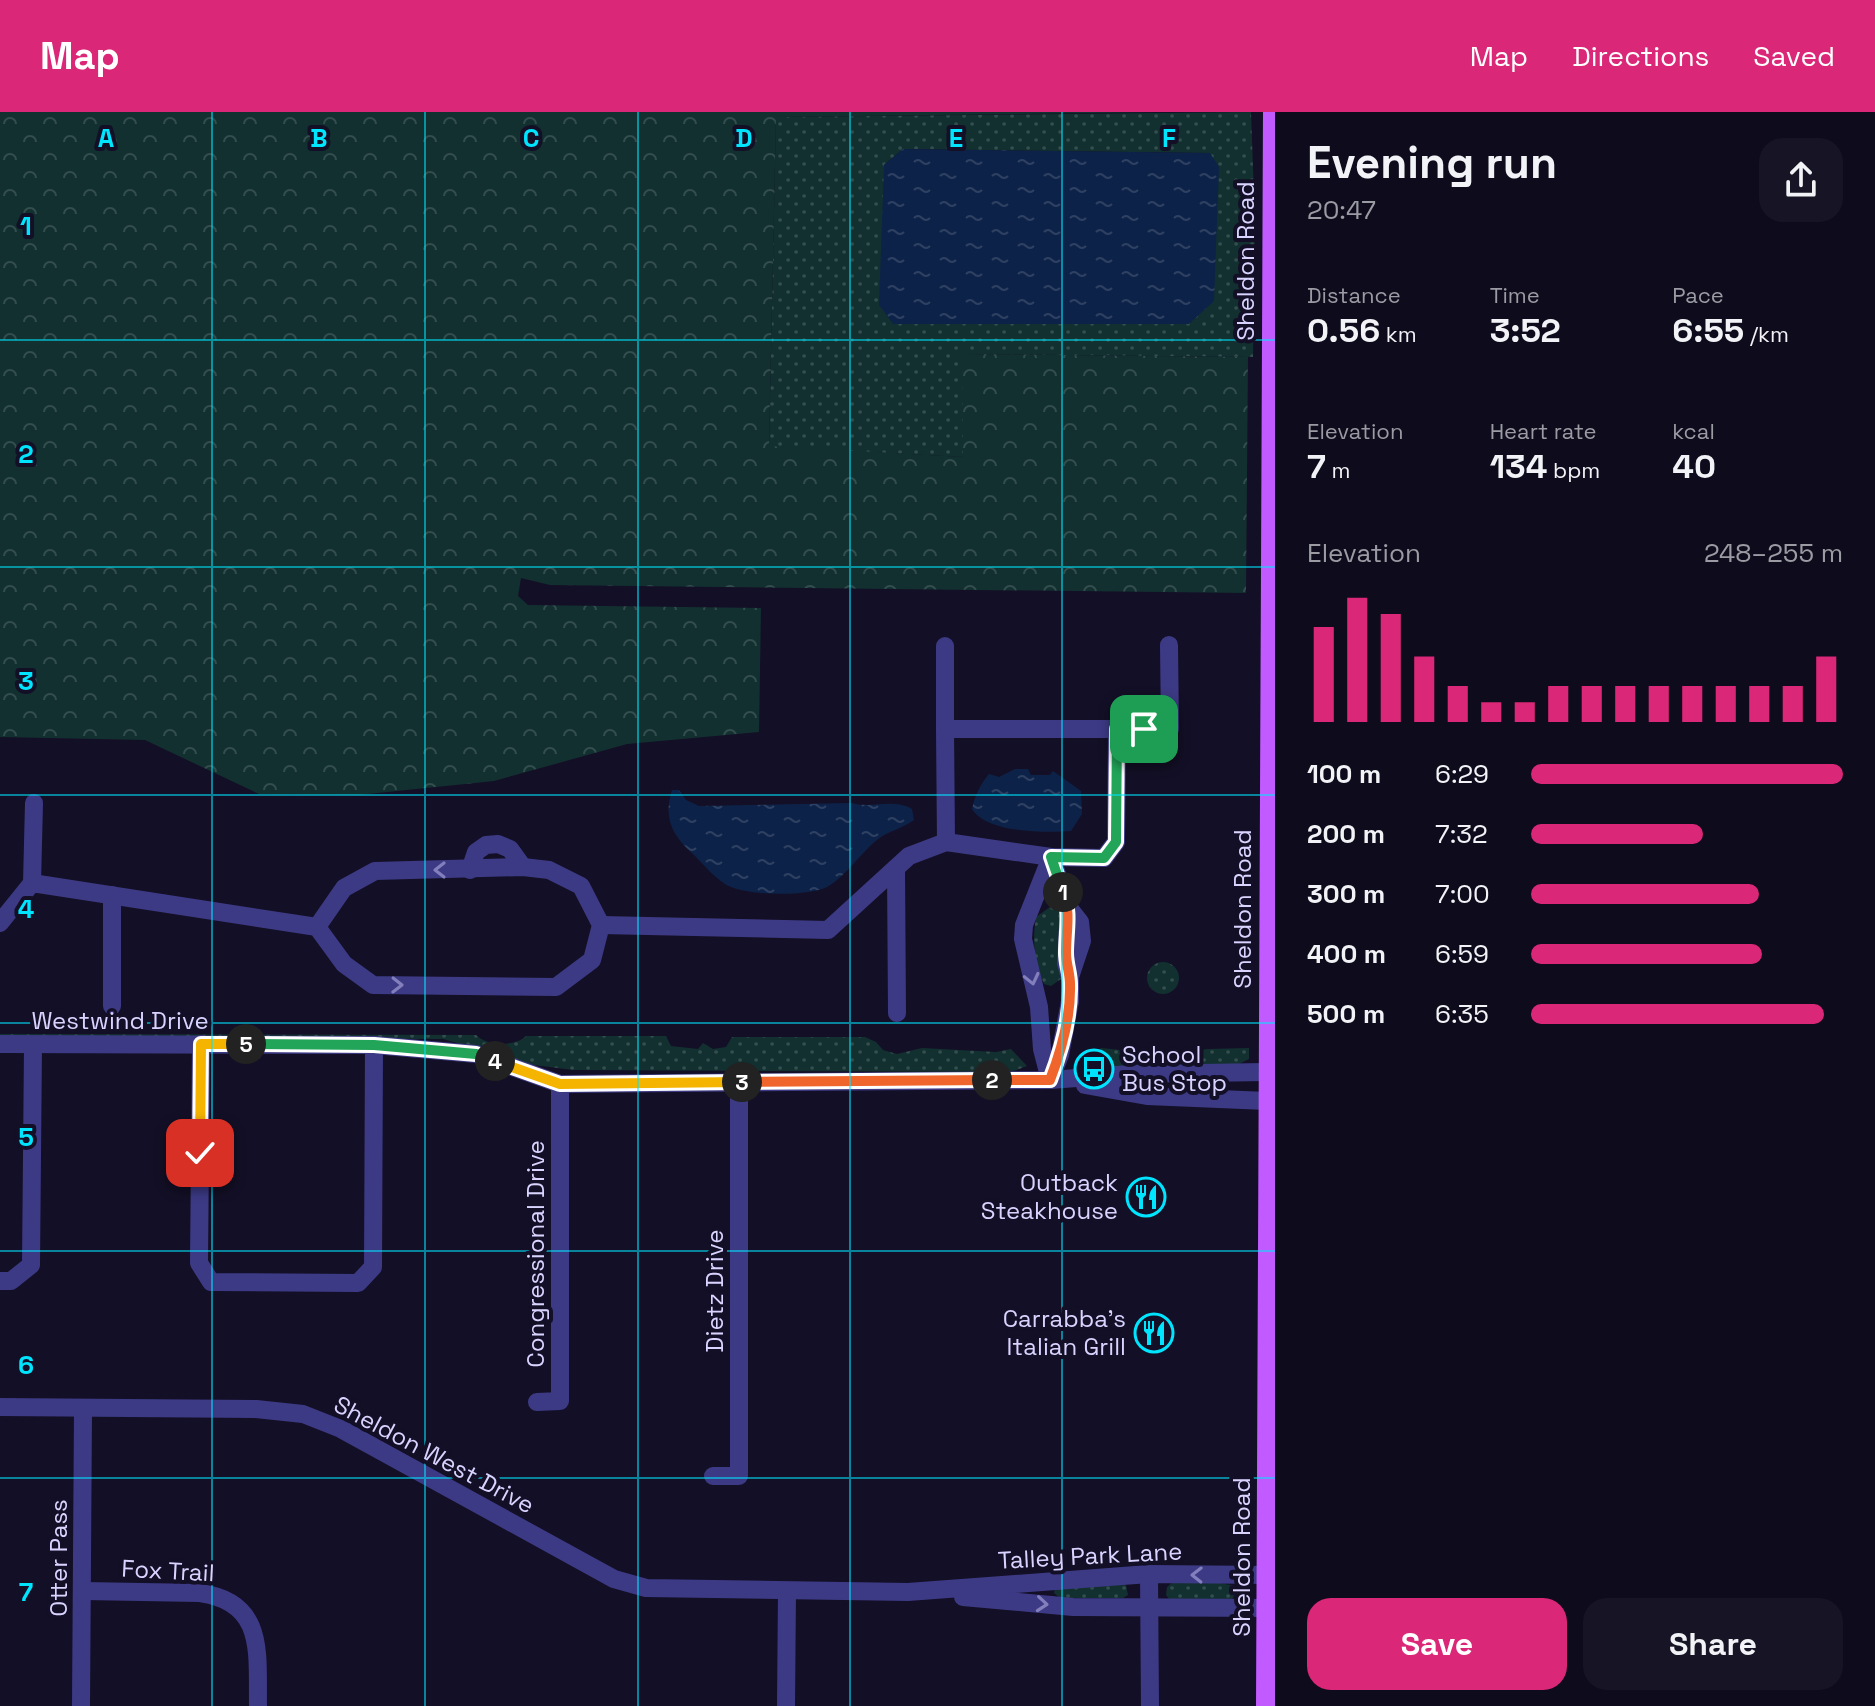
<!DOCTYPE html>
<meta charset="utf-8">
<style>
body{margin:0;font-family:"Space Grotesk",sans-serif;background:#171425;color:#f1f3f6;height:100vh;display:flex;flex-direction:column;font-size:30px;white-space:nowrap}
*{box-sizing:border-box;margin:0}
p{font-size:26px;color:#9b9ba3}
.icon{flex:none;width:44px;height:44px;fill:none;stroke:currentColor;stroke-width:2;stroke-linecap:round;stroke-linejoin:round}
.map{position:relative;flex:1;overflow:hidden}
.side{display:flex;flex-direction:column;background:#0e0b1c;width:600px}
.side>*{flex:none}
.pin{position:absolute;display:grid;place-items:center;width:68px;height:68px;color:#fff;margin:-34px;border-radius:16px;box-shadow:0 4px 12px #0006}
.km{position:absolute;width:40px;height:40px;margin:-20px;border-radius:50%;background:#222;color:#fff;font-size:22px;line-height:40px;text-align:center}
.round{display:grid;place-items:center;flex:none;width:84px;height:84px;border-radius:24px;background:#171425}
.head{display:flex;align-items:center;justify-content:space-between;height:136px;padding:0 32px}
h1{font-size:44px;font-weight:600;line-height:60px}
.figures{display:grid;grid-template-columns:repeat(3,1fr);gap:12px;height:136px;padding:8px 32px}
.figures div{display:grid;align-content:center}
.figures b{font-size:34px;font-weight:600}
.figures small{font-size:22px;font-weight:400}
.figures p{font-size:22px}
.chart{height:224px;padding:16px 32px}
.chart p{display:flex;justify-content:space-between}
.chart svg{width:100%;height:144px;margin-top:8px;stroke:#db2777;stroke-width:6}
.action{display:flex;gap:16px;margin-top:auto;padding:16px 32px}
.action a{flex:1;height:92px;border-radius:24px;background:#db2777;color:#fff;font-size:32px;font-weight:600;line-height:92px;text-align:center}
.action a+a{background:#171425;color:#f1f3f6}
ul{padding:0 32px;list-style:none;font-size:26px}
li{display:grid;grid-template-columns:128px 96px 1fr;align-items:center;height:60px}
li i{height:20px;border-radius:10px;background:#db2777}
header{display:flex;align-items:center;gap:48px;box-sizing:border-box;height:112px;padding:0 40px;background:#db2777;color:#fff}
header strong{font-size:38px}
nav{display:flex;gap:44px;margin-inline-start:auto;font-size:28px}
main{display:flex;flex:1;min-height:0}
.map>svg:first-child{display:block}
.grass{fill:url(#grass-dots);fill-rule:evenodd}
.forest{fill:url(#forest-crowns)}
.water{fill:url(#water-ripples)}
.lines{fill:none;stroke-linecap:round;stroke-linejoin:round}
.minor{stroke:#3d3a85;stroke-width:18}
.major{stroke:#c25bff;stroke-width:20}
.oneway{stroke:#837fbc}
.split-1-casing{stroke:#fff;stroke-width:16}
.split-2-casing{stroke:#fff;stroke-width:16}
.split-3-casing{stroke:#fff;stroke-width:16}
.split-4-casing{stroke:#fff;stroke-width:16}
.split-5-casing{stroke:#fff;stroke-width:16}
.split-6-casing{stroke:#fff;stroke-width:16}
.split-1{stroke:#22a559;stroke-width:10}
.split-2{stroke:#f0652b;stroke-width:10}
.split-3{stroke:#f0652b;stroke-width:10}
.split-4{stroke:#f5b400;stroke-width:10}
.split-5{stroke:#22a559;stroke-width:10}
.split-6{stroke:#f5b400;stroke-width:10}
.grid{fill:none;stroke:#00e5ff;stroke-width:2;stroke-opacity:0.55}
.labels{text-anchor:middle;stroke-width:8;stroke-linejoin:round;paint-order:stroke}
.street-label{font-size:24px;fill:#d9d4ff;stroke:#130f26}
.poi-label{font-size:24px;fill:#d9d4ff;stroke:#130f26;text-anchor:end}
.grid-label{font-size:26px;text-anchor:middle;font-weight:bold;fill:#00e5ff;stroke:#130f26;stroke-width:8;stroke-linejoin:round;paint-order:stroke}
</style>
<header>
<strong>Map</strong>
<nav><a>Map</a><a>Directions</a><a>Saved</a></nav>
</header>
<main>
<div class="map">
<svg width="1275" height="1594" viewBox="0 0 1275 1594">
<defs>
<pattern id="grass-dots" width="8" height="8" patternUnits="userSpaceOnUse" patternTransform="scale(2)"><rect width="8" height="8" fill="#12302f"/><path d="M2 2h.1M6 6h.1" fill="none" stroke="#344d4e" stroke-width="1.8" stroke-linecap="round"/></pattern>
<pattern id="forest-crowns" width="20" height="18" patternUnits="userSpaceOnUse" patternTransform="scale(2)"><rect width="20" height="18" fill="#12302f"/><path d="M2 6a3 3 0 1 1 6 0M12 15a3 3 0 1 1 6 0" fill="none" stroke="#344d4e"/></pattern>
<pattern id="water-ripples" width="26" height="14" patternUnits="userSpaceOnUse" patternTransform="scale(2)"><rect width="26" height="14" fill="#0c2248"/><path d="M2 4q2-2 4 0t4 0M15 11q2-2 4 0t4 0" fill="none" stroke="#2f4163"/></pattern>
</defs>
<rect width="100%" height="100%" fill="#130f26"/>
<g class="grass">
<path d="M 1251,0 L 1255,112 L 1253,245 L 963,242 L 964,345 L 769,335 L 776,5 ZM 903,37 L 1210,41 L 884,53 Z"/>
<path d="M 1050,795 L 1061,798 L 1061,867 L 1051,874 L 1044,872 C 1034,852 1032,827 1036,805 Z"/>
<circle cx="1163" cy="866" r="16"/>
<path d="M 0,922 L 476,923 C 486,934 515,935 526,924 L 666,924 L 671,934 L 698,937 L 703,931 L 713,937 L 726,935 L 732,925 L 865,925 L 876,930 L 883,938 L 897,942 L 922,936 L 996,940 L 1011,937 L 1027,954 L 1014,959 L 1003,960 L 573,958 L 534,953 L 443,927 L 0,925 Z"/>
<polygon points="1101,936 1168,943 1208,937 1249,936 1249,947 1239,952 1096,958 1082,954"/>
<polygon points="1174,1469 1215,1470 1235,1474 1238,1478 1232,1487 1225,1488 1169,1487 1166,1483 1167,1475"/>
<polygon points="1121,1471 1126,1473 1128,1483 1123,1486 1060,1486 1054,1481 1055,1476"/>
</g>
<polygon class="forest" points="0,0 1165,0 776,5 769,334 963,345 962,242 1248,245 1246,481 550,473 521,466 518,484 528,493 761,496 759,620 627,632 494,669 358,683 259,682 145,628 0,625"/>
<g class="water">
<polygon points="903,37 1210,41 1219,55 1214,189 1189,212 893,212 879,193 884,53"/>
<path d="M 1015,657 L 1028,657 L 1031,663 L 1050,663 L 1053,659 L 1081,679 L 1082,702 L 1071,719 C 1045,721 987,721 972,697 C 975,683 980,673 989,662 L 999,665 Z"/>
<path d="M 672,678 L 679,678 L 686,688 L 699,694 L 852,691 C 872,697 892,686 912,697 L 914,708 C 903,716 892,718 881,725 C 862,738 849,762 827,775 C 807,785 743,784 725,772 C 713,764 703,752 693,742 C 672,723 663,706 672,678 Z"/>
</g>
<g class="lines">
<g class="minor">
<polyline points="945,534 945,617"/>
<polyline points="1117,617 1170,617 1169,533"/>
<polyline points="1051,745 1069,796 1080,810 1082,829 1070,865"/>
<polyline points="896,756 897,901"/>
<polyline points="470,758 476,740 486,733 498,732 510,737 523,755"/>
<polyline points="32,771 34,691"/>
<polyline points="112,783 112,894"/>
<polyline points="0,811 32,771 317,815 344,852 373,873 556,875 592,848 601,813 581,774 549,758 523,755 375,759 344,776 317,815"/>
<polyline points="601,813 828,818 909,744 946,730 945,617 1117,617 1116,730 1104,746 1051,745 946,730"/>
<polyline points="0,932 374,933 476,942 560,972 1050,968 1130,962 1267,960"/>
<polyline points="201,932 199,1151 211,1170 358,1171 373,1155 374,933"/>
<polyline points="1050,968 1042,937 1039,895 1023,827 1024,813 1051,745"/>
<polyline points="1050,968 1060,943 1070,889 1070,866 1066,851 1069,796"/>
<polyline points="1085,973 1147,984 1267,989"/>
<polyline points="0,1169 11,1169 31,1153 33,933"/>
<polyline points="537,1290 560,1289 560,972"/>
<polyline points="0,1295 256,1297 303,1302 341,1317 614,1467 646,1476 908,1480 1149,1462 1275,1463"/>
<polyline points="713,1364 739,1364 739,970"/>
<polyline points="1149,1462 1150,1594"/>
<path d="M 83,1479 L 200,1481 C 266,1490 257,1542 258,1594"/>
<polyline points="963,1485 1073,1495 1275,1496"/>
<polyline points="81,1594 83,1298"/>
<polyline points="786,1594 787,1479"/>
</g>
<polyline class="major" points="1266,1594 1273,0"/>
</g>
<defs><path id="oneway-chevron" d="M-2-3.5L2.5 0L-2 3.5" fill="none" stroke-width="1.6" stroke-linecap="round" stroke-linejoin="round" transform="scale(2)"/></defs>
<g class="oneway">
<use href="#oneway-chevron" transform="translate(440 758) rotate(180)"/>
<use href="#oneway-chevron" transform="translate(1032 867) rotate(77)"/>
<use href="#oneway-chevron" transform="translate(397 873) rotate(1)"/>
<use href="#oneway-chevron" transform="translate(1197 1463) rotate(-179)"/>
<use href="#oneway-chevron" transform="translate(1042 1492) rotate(5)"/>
</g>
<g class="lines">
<g class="split-1-casing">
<polyline id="split-1" points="1063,780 1051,745 1104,746 1116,730 1117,617 1144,617"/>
</g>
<g class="split-2-casing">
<path id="split-2" d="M 992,968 L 1050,968 C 1062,937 1071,905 1070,872 C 1070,861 1066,852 1066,841 C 1066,819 1071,801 1063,780"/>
</g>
<g class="split-3-casing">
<polyline id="split-3" points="742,970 992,968"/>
</g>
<g class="split-4-casing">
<polyline id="split-4" points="495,949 560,972 742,970"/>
</g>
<g class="split-5-casing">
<polyline id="split-5" points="246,932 374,933 476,942 495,949"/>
</g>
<g class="split-6-casing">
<polyline id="split-6" points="200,1041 201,932 246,932"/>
</g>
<use href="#split-1" class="split-1"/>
<use href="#split-2" class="split-2"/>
<use href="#split-3" class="split-3"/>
<use href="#split-4" class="split-4"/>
<use href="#split-5" class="split-5"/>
<use href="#split-6" class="split-6"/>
</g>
<path class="grid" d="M 212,0 L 212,1594M 425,0 L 425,1594M 638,0 L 638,1594M 850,0 L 850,1594M 1062,0 L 1062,1594M 0,228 L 1275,228M 0,455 L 1275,455M 0,683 L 1275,683M 0,911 L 1275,911M 0,1139 L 1275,1139M 0,1366 L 1275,1366"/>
<defs>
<g id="bus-ring" transform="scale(2)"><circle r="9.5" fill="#130f26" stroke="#00e5ff" stroke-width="1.5"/><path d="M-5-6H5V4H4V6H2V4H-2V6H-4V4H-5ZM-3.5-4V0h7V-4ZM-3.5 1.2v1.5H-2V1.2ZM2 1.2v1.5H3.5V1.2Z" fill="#00e5ff"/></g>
<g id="restaurant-ring" transform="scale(2)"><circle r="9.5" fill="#130f26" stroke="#00e5ff" stroke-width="1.5"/><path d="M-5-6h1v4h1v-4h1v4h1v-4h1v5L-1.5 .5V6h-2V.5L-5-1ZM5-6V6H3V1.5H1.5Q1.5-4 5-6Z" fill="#00e5ff"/></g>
</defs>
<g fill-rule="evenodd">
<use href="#bus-ring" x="1094" y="957"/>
<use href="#restaurant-ring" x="1146" y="1085"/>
<use href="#restaurant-ring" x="1154" y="1221"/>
</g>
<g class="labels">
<g class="street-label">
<text transform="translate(1246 149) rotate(-90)" y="8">Sheldon Road</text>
<text transform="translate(1243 797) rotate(-90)" y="8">Sheldon Road</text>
<text x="120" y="917">Westwind Drive</text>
<text transform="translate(536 1142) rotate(-90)" y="8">Congressional Drive</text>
<text transform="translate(715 1179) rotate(-90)" y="8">Dietz Drive</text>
<text transform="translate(434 1343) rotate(28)" y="8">Sheldon West Drive</text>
<text transform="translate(1090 1444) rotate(-3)" y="8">Talley Park Lane</text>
<text transform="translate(1242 1445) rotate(-90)" y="8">Sheldon Road</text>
<text transform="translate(59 1446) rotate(-90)" y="8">Otter Pass</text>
<text transform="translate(168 1459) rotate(3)" y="8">Fox Trail</text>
</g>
<g class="poi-label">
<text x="1122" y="951" text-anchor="start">School<tspan x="1122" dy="28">Bus Stop</tspan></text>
<text x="1118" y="1079">Outback<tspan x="1118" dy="28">Steakhouse</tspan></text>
<text x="1126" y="1215">Carrabba's<tspan x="1126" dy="28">Italian Grill</tspan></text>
</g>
</g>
<g class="grid-label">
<text x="106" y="35">A</text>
<text x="319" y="35">B</text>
<text x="531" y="35">C</text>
<text x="744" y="35">D</text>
<text x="956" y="35">E</text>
<text x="1169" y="35">F</text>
<text x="26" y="123">1</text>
<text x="26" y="351">2</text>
<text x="26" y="578">3</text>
<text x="26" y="806">4</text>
<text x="26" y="1034">5</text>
<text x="26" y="1262">6</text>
<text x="26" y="1489">7</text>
</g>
</svg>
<div class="pin" style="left:1144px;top:617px;background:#1e9e55"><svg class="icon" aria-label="arrive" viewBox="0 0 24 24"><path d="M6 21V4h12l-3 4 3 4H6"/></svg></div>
<div class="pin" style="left:200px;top:1041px;background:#d93025"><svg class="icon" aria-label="check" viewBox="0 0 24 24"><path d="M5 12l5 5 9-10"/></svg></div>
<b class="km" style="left:1063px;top:780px">1</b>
<b class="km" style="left:992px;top:968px">2</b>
<b class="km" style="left:742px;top:970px">3</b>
<b class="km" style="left:495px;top:949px">4</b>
<b class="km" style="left:246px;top:932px">5</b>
</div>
<section class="side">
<div class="head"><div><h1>Evening run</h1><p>20:47</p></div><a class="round"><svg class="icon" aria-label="share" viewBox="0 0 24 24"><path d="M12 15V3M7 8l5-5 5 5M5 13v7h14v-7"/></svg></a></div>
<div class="figures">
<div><p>Distance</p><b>0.56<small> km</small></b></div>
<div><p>Time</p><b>3:52</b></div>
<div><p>Pace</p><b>6:55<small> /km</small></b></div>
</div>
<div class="figures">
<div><p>Elevation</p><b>7<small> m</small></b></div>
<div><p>Heart rate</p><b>134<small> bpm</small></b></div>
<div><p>kcal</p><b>40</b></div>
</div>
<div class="chart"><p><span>Elevation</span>248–255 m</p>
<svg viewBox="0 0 160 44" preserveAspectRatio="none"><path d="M5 44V15M15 44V6M25 44V11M35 44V24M45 44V33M55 44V38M65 44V38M75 44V33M85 44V33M95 44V33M105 44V33M115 44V33M125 44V33M135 44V33M145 44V33M155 44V24"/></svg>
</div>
<ul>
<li><b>100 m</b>6:29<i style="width:100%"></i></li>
<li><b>200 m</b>7:32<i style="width:55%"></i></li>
<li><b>300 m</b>7:00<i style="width:73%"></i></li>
<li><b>400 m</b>6:59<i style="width:74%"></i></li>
<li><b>500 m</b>6:35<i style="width:94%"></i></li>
</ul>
<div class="action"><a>Save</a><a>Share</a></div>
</section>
</main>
